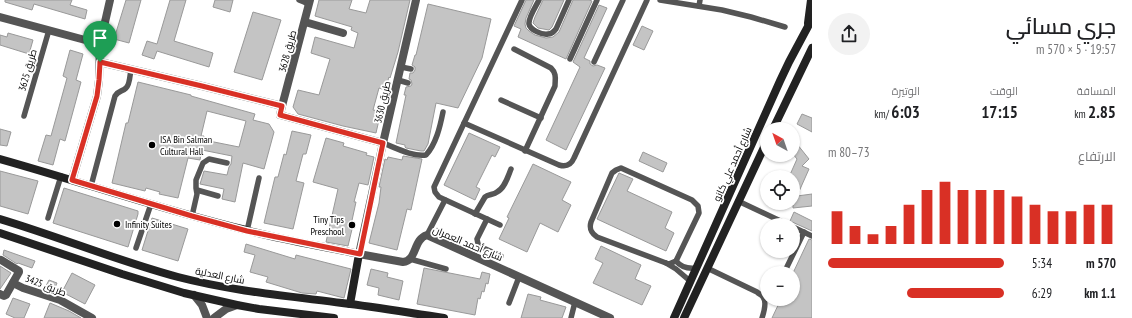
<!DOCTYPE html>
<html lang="ar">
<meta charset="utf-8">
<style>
body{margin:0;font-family:"PT Sans Narrow",Cairo,sans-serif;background:#f2f2f2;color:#202124;direction:rtl;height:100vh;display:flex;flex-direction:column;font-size:15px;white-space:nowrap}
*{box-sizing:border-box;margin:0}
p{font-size:13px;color:#757577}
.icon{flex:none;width:22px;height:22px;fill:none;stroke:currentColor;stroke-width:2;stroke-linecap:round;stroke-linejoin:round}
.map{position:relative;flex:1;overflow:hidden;direction:ltr}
.side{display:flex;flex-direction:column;background:#fff;width:320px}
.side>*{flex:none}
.needle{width:26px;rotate:320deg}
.buttons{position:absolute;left:760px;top:122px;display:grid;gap:8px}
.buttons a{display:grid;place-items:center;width:40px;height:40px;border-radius:50%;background:#fff;box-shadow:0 1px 3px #0004;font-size:20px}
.pin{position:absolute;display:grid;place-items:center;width:34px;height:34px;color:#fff;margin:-41px -17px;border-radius:50% 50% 50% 0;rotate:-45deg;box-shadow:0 0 4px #0007}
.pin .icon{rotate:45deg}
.round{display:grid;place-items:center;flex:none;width:42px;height:42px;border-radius:21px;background:#f2f2f2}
.overview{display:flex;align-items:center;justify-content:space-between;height:68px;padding:0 16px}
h1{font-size:22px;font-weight:600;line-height:30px}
.metrics{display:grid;grid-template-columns:repeat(3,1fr);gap:6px;height:68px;padding:4px 16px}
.metrics div{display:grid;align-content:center}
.metrics b{font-size:17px;font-weight:600}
.metrics small{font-size:11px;font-weight:400}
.metrics p{font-size:11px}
.chart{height:112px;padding:8px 16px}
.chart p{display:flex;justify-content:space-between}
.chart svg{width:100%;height:72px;margin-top:4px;stroke:#d93025;stroke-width:6}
ul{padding:0 16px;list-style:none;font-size:13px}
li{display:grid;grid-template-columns:64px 48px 1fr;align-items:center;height:30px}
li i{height:10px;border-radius:5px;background:#d93025}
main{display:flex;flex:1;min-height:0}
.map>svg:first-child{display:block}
.building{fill:#c4c4c4;stroke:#999;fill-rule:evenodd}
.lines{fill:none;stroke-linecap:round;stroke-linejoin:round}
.lane{stroke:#555;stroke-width:5.5}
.street{stroke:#555;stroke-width:8}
.secondary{stroke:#222;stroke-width:8}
.route-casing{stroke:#fff;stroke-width:8}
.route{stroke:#d93025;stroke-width:5}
.poi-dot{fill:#000;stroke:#fff;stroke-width:1.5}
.labels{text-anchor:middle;stroke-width:3.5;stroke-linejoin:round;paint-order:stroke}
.street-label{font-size:10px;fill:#000;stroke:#fff}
.poi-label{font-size:10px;fill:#000;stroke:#fff;text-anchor:start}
</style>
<main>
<section class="side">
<div class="overview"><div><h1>جري مسائي</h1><p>19:57 · 5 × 570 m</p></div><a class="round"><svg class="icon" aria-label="share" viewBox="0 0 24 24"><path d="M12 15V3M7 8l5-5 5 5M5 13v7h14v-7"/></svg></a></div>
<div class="metrics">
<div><p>المسافة</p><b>2.85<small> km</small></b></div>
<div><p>الوقت</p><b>17:15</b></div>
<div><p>الوتيرة</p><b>6:03<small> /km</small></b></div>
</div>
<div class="chart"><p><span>الارتفاع</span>73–80 m</p>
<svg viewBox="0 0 160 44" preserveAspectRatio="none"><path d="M5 44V24M15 44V33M25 44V38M35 44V33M45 44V20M55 44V11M65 44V6M75 44V11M85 44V11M95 44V11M105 44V15M115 44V20M125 44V24M135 44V24M145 44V20M155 44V20"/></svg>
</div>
<ul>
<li><b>570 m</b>5:34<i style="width:100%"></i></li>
<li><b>1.1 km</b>6:29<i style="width:55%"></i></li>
</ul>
</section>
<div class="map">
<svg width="812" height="318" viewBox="0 0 812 318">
<rect width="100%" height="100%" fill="#fff"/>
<g class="building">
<polygon points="5,0 72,0 70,5 87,10 85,19 34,4 32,10 5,2"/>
<polygon points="126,0 141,0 129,43 114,39"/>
<polygon points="170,0 186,0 174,41 213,53 209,67 157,51 154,59 142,55 147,41 157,44"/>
<polygon points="215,0 233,0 230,12 213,7"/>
<polygon points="319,0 352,0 349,9 366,13 370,0 410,0 398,52 390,78 389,77 385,90 379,88 373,110 381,111 376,133 343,126 298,114 293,107 298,90 319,95 330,59 311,53 315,37 354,48 358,33 351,30 352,27 315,16"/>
<polygon points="526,0 534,0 526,18 525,24 526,28 529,31 535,35 546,38 553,37 559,32 573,0 589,0 592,1 566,59 518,37 521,29 514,26"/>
<polygon points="543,0 564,0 552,27 549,30 538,28 533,23 535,17"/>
<polygon points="428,4 491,19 482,58 458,108 436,103 428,144 424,151 421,151 406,148 405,147 405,145 396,143 406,95 404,95 406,87 411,86 412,84 411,80 409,79 410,73 413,73 415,70 415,67 412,65 415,55 416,55"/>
<polygon points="599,5 607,8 584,58 590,61 590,64 593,66 597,65 605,68 566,150 546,140 580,67 573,62"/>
<polygon points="253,12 281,20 262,80 234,72"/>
<polygon points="642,26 653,31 644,50 633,45"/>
<polygon points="8,33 33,40 29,54 0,45 0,35 7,37"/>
<polygon points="70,50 83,54 76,80 81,82 65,141 60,139 53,165 38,161 46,135 51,136 67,78 63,76"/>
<path d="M 138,82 L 191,95 L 191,96 L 255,114 L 253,120 L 269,124 L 274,132 L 264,169 L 243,163 L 235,202 L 222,199 L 224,189 L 200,184 L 204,171 L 227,175 L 229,167 L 231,164 L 232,156 L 202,150 L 200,160 L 188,158 L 178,198 L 159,194 L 160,192 L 146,188 L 145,191 L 112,183 L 126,123 L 128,123 ZM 207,111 L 246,121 L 239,147 L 204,140 L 204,136 L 201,136 Z"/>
<polygon points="802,114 812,118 812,132 797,124"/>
<polygon points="0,129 11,132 7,146 0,145"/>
<polygon points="292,131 311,135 306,154 303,154 296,181 304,183 293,229 264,223 275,177 278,177 284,154 286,155"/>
<polygon points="469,133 500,147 495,157 492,155 476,187 480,189 475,200 444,185"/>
<polygon points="326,138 344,143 343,146 367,153 366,155 374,157 368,185 359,183 354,202 356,202 351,225 353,225 348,246 326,242 338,189 313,182"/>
<polygon points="793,139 809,159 802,166 809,169 797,196 812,194 812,206 793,208 793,177 789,177 797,159 793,154"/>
<polygon points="643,152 667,163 663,172 639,161"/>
<polygon points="403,156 422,159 411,210 407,209 397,250 369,243 379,203 381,187 379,187 385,159 387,160 388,157 402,160"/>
<polygon points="533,164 571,182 562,200 571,205 558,232 540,223 527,252 499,239 509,218 507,217"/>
<polygon points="0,171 38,181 28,214 0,206"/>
<polygon points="619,173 633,179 627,191 672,212 665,228 674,233 666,251 597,219"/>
<polygon points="64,188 138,211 138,214 128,247 53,223"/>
<polygon points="794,212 812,221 812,231 790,221"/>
<polygon points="152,218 188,229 178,261 142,250"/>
<polygon points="809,239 812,240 812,318 772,318 781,299 793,299 793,273"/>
<polygon points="246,244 295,259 296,255 351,269 344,298 317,291 316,294 302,293 266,282 268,277 250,272 255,255 244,252"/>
<polygon points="601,246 641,265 635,279 651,286 642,305 593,283 603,263 595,259"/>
<polygon points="4,250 35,261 32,268 18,263 17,264 3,255"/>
<polygon points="0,266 11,273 0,289"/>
<polygon points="424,268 480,279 482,272 490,274 488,284 486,283 484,292 482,291 480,299 478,298 475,315 417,304"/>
<polygon points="371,269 388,273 387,277 403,281 399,300 378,295 379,288 367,285"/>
<polygon points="72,273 95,285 85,304 62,292"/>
<polygon points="49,280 57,283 53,292 45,288"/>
<polygon points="528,294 541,297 540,300 566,307 562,318 521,318"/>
<polygon points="13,298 30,304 24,318 15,318 6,314"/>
<polygon points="50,303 69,311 81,318 44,318"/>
</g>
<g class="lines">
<g class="lane">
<polyline points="299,0 304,2 309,5"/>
<path d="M 539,0 C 536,6 528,18 529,24 C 530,30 542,35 548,34 C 552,34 553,32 556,29 L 569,0"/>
<polyline points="660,0 722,10 751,17 785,27"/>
<polyline points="699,6 700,0"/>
<path d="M 514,49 L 551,68 C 557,74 555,79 555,86 L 525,151"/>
<polyline points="570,59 597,0"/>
<polyline points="594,62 623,0"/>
<polyline points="401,67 411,69"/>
<polyline points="398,80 408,83"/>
<polyline points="501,100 541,118"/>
<polyline points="24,116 49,30"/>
<path d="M 464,123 L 559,165 C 566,167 571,165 574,158 L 647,0"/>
<path d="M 383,143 C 396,148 413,157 426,155 C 436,144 440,127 443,112"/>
<path d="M 621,168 L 692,200 L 698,206 L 699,213 L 676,261 L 669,264 L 666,263 L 597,237 C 591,233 589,229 591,222 L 612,173 L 616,170 Z"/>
<path d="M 91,186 L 115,96 C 119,90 122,92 126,88 C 130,85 130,74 131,69"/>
<polyline points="197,190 218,196"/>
<polyline points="738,201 789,225"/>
<path d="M 475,214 L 485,197 C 488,194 494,195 497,192 C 505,188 508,176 511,169"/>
<polyline points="192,216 197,194 196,188 196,180 203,163 209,159 227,163"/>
<polyline points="48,218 61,176"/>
<polyline points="487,219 477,239 478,244 481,247 501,256"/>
<polyline points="500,225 439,197 435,192 434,187 522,0"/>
<polyline points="793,227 812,236"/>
<polyline points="247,231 259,178"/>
<polyline points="427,235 445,200"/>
<polyline points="136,248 151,204"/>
<polyline points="410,259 446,269"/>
<path d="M 676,261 C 681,267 688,269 696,268"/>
<polyline points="666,263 676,269 690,281"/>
<path d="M 707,268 L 757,292 C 759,294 762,295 763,297 C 767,302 764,312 762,318"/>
<polyline points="784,273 804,232"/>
<polyline points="509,303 519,277"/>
<polyline points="571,318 575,302"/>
</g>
<g class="street">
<path d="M 416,0 L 383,143 L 359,254 L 403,262 C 417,261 413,239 427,235 L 610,318"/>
<polyline points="0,17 100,44"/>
<polyline points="305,22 343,33"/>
<polyline points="100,62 202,86 282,106 280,115 383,143"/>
<polyline points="282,106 310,0"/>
<polyline points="72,180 97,96 99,80 100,44 110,0"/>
<polyline points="13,283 23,288 60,300 92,318"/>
<polyline points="0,294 4,296 6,295 19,272 19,271 1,260"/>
<polyline points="194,295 202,305 207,318"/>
<polyline points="214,318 226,309 237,305"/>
</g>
<g class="secondary">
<polyline points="808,23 811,0"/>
<polyline points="773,129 812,48"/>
<path d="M 0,159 C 82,182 163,210 246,230 C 283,240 322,246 359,254 L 350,304"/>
<path d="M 0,219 C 60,237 118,261 178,277 C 232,291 287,296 342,303 C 376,307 410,313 444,318"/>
<polyline points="0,233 122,274 184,293 237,305 259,309 334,318"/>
<polyline points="674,318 780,81 789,62 812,19"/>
<polyline points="684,318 767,141"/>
</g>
</g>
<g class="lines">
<g class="route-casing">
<polygon id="route" points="100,62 202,86 282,106 280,115 383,143 360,254 247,231 192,216 72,180 97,96 99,80"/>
</g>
<use href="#route" class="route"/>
</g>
<g class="poi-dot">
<circle cx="152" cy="145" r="4"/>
<circle cx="117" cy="224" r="4"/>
<circle cx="352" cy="225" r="4"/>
</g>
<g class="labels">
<g class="street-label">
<text transform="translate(287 51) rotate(-75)" y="4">طريق 3628</text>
<text transform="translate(27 70) rotate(-74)" y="4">طريق 3625</text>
<text transform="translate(382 102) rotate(-77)" y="4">طريق 3630</text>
<text transform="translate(732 164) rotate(-66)" y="4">شارع أحمد علي كانو</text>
<text transform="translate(468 243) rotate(23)" y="4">شارع أحمد العمران</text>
<text transform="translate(220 275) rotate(11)" y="4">شارع العدلية</text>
<text transform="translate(46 285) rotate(21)" y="4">طريق 3425</text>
</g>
<g class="poi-label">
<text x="160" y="143">ISA Bin Salman<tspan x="160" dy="12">Cultural Hall</tspan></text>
<text x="344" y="223" text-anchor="end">Tiny Tips<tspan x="344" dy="12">Preschool</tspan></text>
<text x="125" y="228">Infinity Suites</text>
</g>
</g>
</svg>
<div class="buttons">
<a><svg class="needle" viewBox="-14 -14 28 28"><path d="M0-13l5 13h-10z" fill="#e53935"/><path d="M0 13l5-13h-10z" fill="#757577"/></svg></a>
<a><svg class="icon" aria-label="locate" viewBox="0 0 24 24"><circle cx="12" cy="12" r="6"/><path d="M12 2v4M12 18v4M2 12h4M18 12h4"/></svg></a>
<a>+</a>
<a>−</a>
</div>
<div class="pin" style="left:100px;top:62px;background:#1e9e55"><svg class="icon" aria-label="arrive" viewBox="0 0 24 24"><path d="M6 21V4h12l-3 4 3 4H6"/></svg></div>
</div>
</main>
